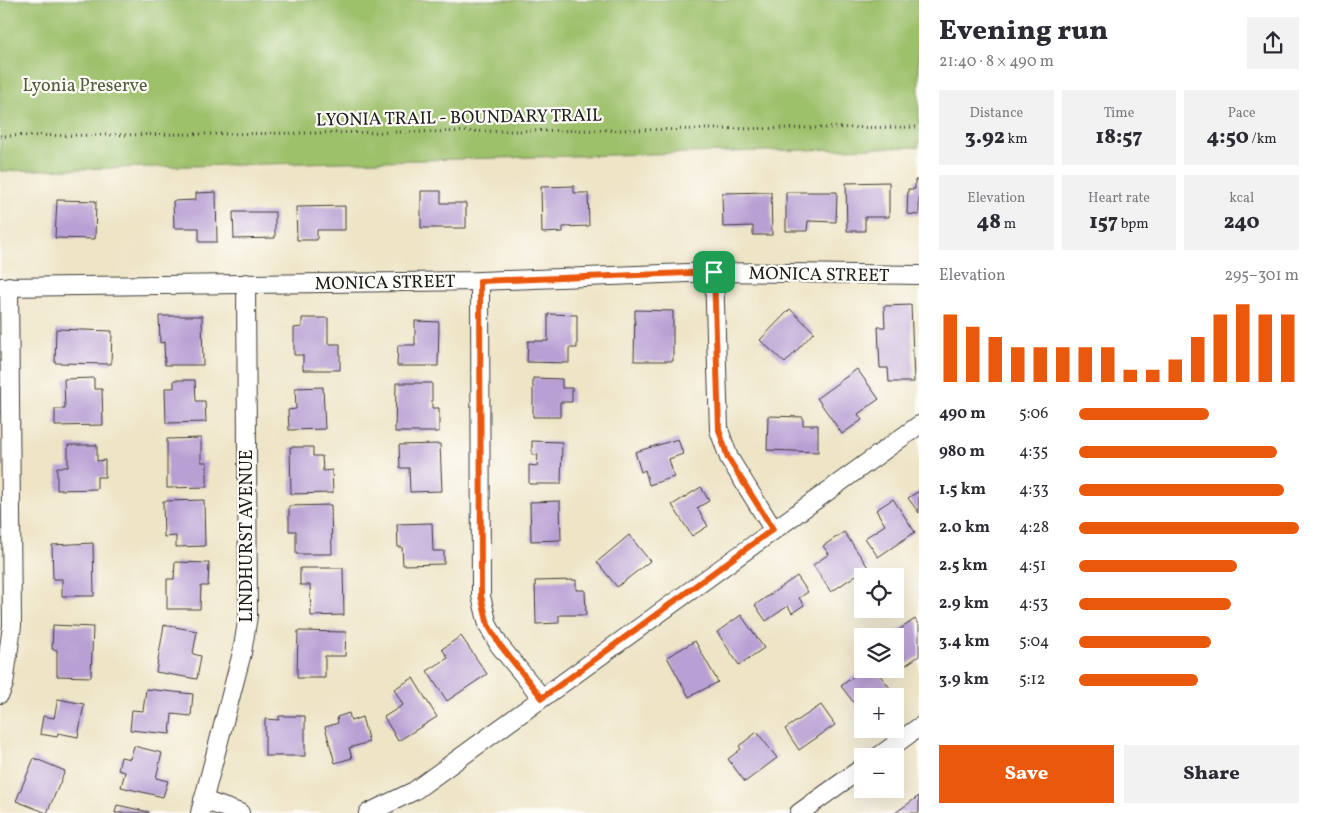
<!DOCTYPE html>
<meta charset="utf-8">
<style>
body{margin:0;font-family:Vollkorn,serif;background:#f2f2f3;color:#2b2b33;height:100vh;display:flex;flex-direction:column;font-size:19px;white-space:nowrap}
*{box-sizing:border-box;margin:0}
p{font-size:16px;color:#7c7c81}
.icon{flex:none;width:28px;height:28px;fill:none;stroke:currentColor;stroke-width:2;stroke-linecap:round;stroke-linejoin:round}
.map{position:relative;flex:1;overflow:hidden}
.side{display:flex;flex-direction:column;background:#fff;width:400px}
.side>*{flex:none}
.tools{position:absolute;left:854px;top:568px;display:grid;gap:10px}
.tools a{display:grid;place-items:center;width:50px;height:50px;border-radius:0px;background:#fff;box-shadow:0 5px 20px #0002;font-size:25px}
.pin{position:absolute;display:grid;place-items:center;width:42px;height:42px;color:#fff;margin:-21px;border-radius:10px;box-shadow:0 2px 8px #0006}
.round{display:grid;place-items:center;flex:none;width:52px;height:52px;border-radius:0px;background:#f2f2f3}
.summary{display:flex;align-items:center;justify-content:space-between;height:85px;padding:0 20px}
h1{font-size:28px;font-weight:800;line-height:38px}
.stats{display:grid;grid-template-columns:repeat(3,1fr);gap:8px;height:85px;padding:5px 20px}
.stats div{display:grid;align-content:center;border-radius:0px;background:#f2f2f3;text-align:center}
.stats b{font-size:21px;font-weight:800}
.stats small{font-size:14px;font-weight:400}
.stats p{font-size:14px}
.chart{height:140px;padding:10px 20px}
.chart p{display:flex;justify-content:space-between}
.chart svg{width:100%;height:90px;margin-top:5px;stroke:#ea580c;stroke-width:6}
.button{display:flex;gap:10px;margin-top:auto;padding:10px 20px}
.button a{flex:1;height:58px;border-radius:0px;background:#ea580c;color:#fff;font-size:20px;font-weight:800;line-height:58px;text-align:center}
.button a+a{background:#f2f2f3;color:#2b2b33}
ul{padding:0 20px;list-style:none;font-size:16px}
li{display:grid;grid-template-columns:80px 60px 1fr;align-items:center;height:38px}
li i{height:12px;border-radius:6px;background:#ea580c}
main{display:flex;flex:1;min-height:0}
.map>svg:first-child{display:block}
.green{fill:#9dc06a;stroke:#5c6e43}
.building{fill:#b9a0d4}
.lines{fill:none;stroke-linecap:round;stroke-linejoin:round}
.minor-casing{stroke:#3c3a36;stroke-width:20}
.path{stroke:#3c3a36;stroke-width:3;stroke-dasharray:1 4;stroke-linecap:butt}
.minor{stroke:#fff;stroke-width:18}
.route-casing{stroke:#fff;stroke-width:10}
.route{stroke:#ea580c;stroke-width:6}
.labels{text-anchor:middle;stroke-width:4.5;stroke-linejoin:round;paint-order:stroke}
.park-label{font-size:18px;fill:#505e3b;stroke:#fdfcf7}
.street-label{font-size:18px;fill:#1c1c1c;stroke:#fdfcf7}
</style>
<main>
<div class="map">
<svg width="919" height="813" viewBox="0 0 919 813">
<rect width="100%" height="100%" fill="#fdfcf7"/>
<filter id="ink" filterUnits="userSpaceOnUse"><feTurbulence type="fractalNoise" baseFrequency=".02" numOctaves="2"/><feDisplacementMap in="SourceGraphic" scale="10" xChannelSelector="R" yChannelSelector="G"/><feConvolveMatrix kernelMatrix="1 2 1 2 8 2 1 2 1" color-interpolation-filters="sRGB"/></filter>
<filter id="wash" filterUnits="userSpaceOnUse"><feTurbulence type="fractalNoise" baseFrequency=".0096" numOctaves="4" result="noise"/><feDisplacementMap in="SourceGraphic" scale="20" xChannelSelector="R" yChannelSelector="G"/><feGaussianBlur stdDeviation="1.12" result="paint"/><feColorMatrix in="noise" values="0 0 0 0 0 0 0 0 0 0 0 0 0 0 0 0 0 1.4 0 .05"/><feComposite in="paint" operator="in"/></filter>
<g filter="url(#wash)">
<rect width="100%" height="100%" fill="#eee4c6"/>
<polygon class="green" points="0,0 919,0 919,147 0,171"/>
<g id="blocks">
<g class="building">
<polygon points="915,180 919,180 919,215 907,214 908,189 915,189"/>
<polygon points="889,182 889,217 865,217 865,231 847,231 846,183"/>
<polygon points="574,186 574,193 588,193 589,226 563,227 563,232 542,233 541,187"/>
<polygon points="421,191 441,191 441,203 466,203 466,228 421,228"/>
<polygon points="216,192 217,242 199,242 199,228 174,228 173,201 196,200 196,193"/>
<polygon points="771,192 772,235 753,235 753,226 723,227 722,193"/>
<polygon points="786,192 837,192 836,222 808,221 807,231 786,231"/>
<polygon points="57,200 96,201 95,239 55,238"/>
<polygon points="345,206 345,230 317,230 317,240 297,240 296,207"/>
<polygon points="233,212 275,212 275,238 234,239"/>
<polygon points="911,305 914,382 889,382 888,368 880,368 878,327 885,327 884,306"/>
<polygon points="790,309 814,332 785,363 760,340"/>
<polygon points="635,310 673,311 673,361 634,361"/>
<polygon points="548,314 577,315 577,348 569,348 569,363 527,362 528,341 548,341"/>
<polygon points="159,316 202,316 203,365 165,365 164,342 160,343"/>
<polygon points="302,318 328,318 328,344 340,344 340,370 303,370 303,355 294,355 294,328 302,327"/>
<polygon points="415,321 439,322 438,366 397,366 398,345 415,345"/>
<polygon points="56,329 112,331 111,364 55,363"/>
<polygon points="857,369 879,399 858,414 862,420 842,434 817,398"/>
<polygon points="94,378 94,389 102,389 103,425 55,426 55,409 65,409 64,379"/>
<polygon points="533,378 562,379 562,388 572,388 572,402 560,402 560,417 533,417"/>
<polygon points="174,380 195,380 196,401 205,401 206,422 166,423 165,388 174,388"/>
<polygon points="396,383 432,383 432,408 439,408 439,432 395,432"/>
<polygon points="323,387 325,429 289,430 288,410 296,409 295,388"/>
<polygon points="768,416 803,417 803,425 818,425 818,452 767,450"/>
<polygon points="201,438 201,462 207,462 207,487 167,488 167,439"/>
<polygon points="678,439 683,454 669,459 674,477 649,485 645,470 641,472 635,452"/>
<polygon points="532,441 562,442 561,484 529,484 529,465 537,466 538,455 532,454"/>
<polygon points="440,444 442,491 410,492 409,468 400,468 399,445"/>
<polygon points="68,445 97,445 97,461 105,460 105,477 97,477 97,489 57,490 57,467 68,467"/>
<polygon points="290,447 313,447 313,456 322,456 323,471 332,470 333,493 291,494"/>
<polygon points="701,487 709,501 697,508 708,526 692,536 672,505"/>
<polygon points="919,491 919,513 908,498"/>
<polygon points="893,499 915,532 878,557 865,538 885,525 876,510"/>
<polygon points="204,500 205,546 176,547 176,536 164,537 163,501"/>
<polygon points="560,501 561,540 531,541 530,502"/>
<polygon points="331,505 332,554 296,554 296,531 289,531 289,506"/>
<polygon points="432,523 433,551 444,551 444,564 403,565 402,547 398,547 397,524"/>
<polygon points="844,532 868,567 831,592 813,565 829,554 823,546"/>
<polygon points="629,535 650,561 617,587 597,562"/>
<polygon points="93,543 94,596 62,596 62,579 53,579 52,545"/>
<polygon points="175,562 209,563 208,586 201,586 200,609 167,609 167,579 174,579"/>
<polygon points="300,568 343,568 344,615 311,616 310,585 300,585"/>
<polygon points="797,576 808,592 799,598 804,605 792,613 788,606 766,621 755,605"/>
<polygon points="576,580 576,590 585,590 586,615 559,615 559,623 536,624 535,581"/>
<polygon points="741,615 764,648 739,665 717,632"/>
<polygon points="915,619 919,626 919,656 900,669 895,662 895,636 890,636"/>
<polygon points="53,625 93,627 91,677 57,676 57,650 52,649"/>
<polygon points="164,625 197,631 193,654 201,656 197,679 156,672"/>
<polygon points="298,631 346,632 345,656 325,656 325,678 297,678"/>
<polygon points="461,636 487,674 447,701 427,671 448,658 442,649"/>
<polygon points="695,641 718,682 689,697 667,657"/>
<polygon points="863,669 875,669 890,688 879,696 862,696 862,709 860,711 841,686"/>
<polygon points="413,678 437,717 398,741 384,717 403,705 394,689"/>
<polygon points="146,689 193,694 191,716 172,714 170,734 130,730 132,710 143,711"/>
<polygon points="58,699 84,704 78,737 58,733 57,737 40,734 43,716 54,718"/>
<polygon points="821,705 835,725 799,750 785,729"/>
<polygon points="349,713 351,721 362,717 369,742 349,748 352,758 335,763 325,727 338,723 337,717"/>
<polygon points="279,716 305,716 305,756 265,756 265,719 279,720"/>
<polygon points="757,732 777,758 745,782 728,759 741,749 739,746"/>
<polygon points="134,746 162,753 156,778 168,781 163,797 121,787 125,772 118,770 121,757 130,759"/>
<polygon points="34,758 65,771 47,813 16,801"/>
<polygon points="919,796 919,813 895,813"/>
<polygon points="117,805 149,812 149,813 115,813"/>
</g>
</g>
</g>
<g filter="url(#ink)">
<use href="#blocks" fill-opacity="0" stroke="#3c3a36" stroke-width="1"/>
<g class="lines">
<g class="minor-casing">
<g id="minor">
<polyline points="714,272 719,430 729,458 773,529"/>
<polyline points="480,281 481,596 488,625 499,645 542,698"/>
<polyline points="0,287 480,281 714,272 919,275"/>
<polyline points="0,694 4,684 12,626 9,286"/>
<polyline points="879,756 919,727"/>
<polyline points="203,800 240,813"/>
<polyline points="200,813 242,653 248,616 246,283"/>
<polyline points="368,813 414,791 919,425"/>
<polyline points="799,813 862,768"/>
</g>
</g>
<polyline class="path" points="0,136 919,127"/>
<use href="#minor" class="minor"/>
</g>
</g>
<g class="lines" filter="url(#ink)">
<g class="route-casing">
<polygon id="route" points="714,272 719,430 728,458 773,529 542,698 500,645 488,625 481,596 480,281"/>
</g>
<use href="#route" class="route"/>
</g>
<g class="labels">
<g class="park-label">
<text x="85" y="91">Lyonia Preserve</text>
</g>
<g class="street-label">
<text transform="translate(459 117) rotate(-1)" y="6">LYONIA TRAIL - BOUNDARY TRAIL</text>
<text transform="translate(819 274) rotate(1)" y="6">MONICA STREET</text>
<text transform="translate(385 282) rotate(-1)" y="6">MONICA STREET</text>
<text transform="translate(246 536) rotate(-90)" y="6">LINDHURST AVENUE</text>
</g>
</g>
</svg>
<div class="tools">
<a><svg class="icon" aria-label="locate" viewBox="0 0 24 24"><circle cx="12" cy="12" r="6"/><path d="M12 2v4M12 18v4M2 12h4M18 12h4"/></svg></a>
<a><svg class="icon" aria-label="layers" viewBox="0 0 24 24"><path d="M12 4l9 5-9 5-9-5zM3 14l9 5 9-5"/></svg></a>
<a>+</a>
<a>−</a>
</div>
<div class="pin" style="left:714px;top:272px;background:#1e9e55"><svg class="icon" aria-label="arrive" viewBox="0 0 24 24"><path d="M6 21V4h12l-3 4 3 4H6"/></svg></div>
</div>
<section class="side">
<div class="summary"><div><h1>Evening run</h1><p>21:40 · 8 × 490 m</p></div><a class="round"><svg class="icon" aria-label="share" viewBox="0 0 24 24"><path d="M12 15V3M7 8l5-5 5 5M5 13v7h14v-7"/></svg></a></div>
<div class="stats">
<div><p>Distance</p><b>3.92<small> km</small></b></div>
<div><p>Time</p><b>18:57</b></div>
<div><p>Pace</p><b>4:50<small> /km</small></b></div>
</div>
<div class="stats">
<div><p>Elevation</p><b>48<small> m</small></b></div>
<div><p>Heart rate</p><b>157<small> bpm</small></b></div>
<div><p>kcal</p><b>240</b></div>
</div>
<div class="chart"><p><span>Elevation</span>295–301 m</p>
<svg viewBox="0 0 160 44" preserveAspectRatio="none"><path d="M5 44V11M15 44V17M25 44V22M35 44V27M45 44V27M55 44V27M65 44V27M75 44V27M85 44V38M95 44V38M105 44V33M115 44V22M125 44V11M135 44V6M145 44V11M155 44V11"/></svg>
</div>
<ul>
<li><b>490 m</b>5:06<i style="width:59%"></i></li>
<li><b>980 m</b>4:35<i style="width:90%"></i></li>
<li><b>1.5 km</b>4:33<i style="width:93%"></i></li>
<li><b>2.0 km</b>4:28<i style="width:100%"></i></li>
<li><b>2.5 km</b>4:51<i style="width:72%"></i></li>
<li><b>2.9 km</b>4:53<i style="width:69%"></i></li>
<li><b>3.4 km</b>5:04<i style="width:60%"></i></li>
<li><b>3.9 km</b>5:12<i style="width:54%"></i></li>
</ul>
<div class="button"><a>Save</a><a>Share</a></div>
</section>
</main>
